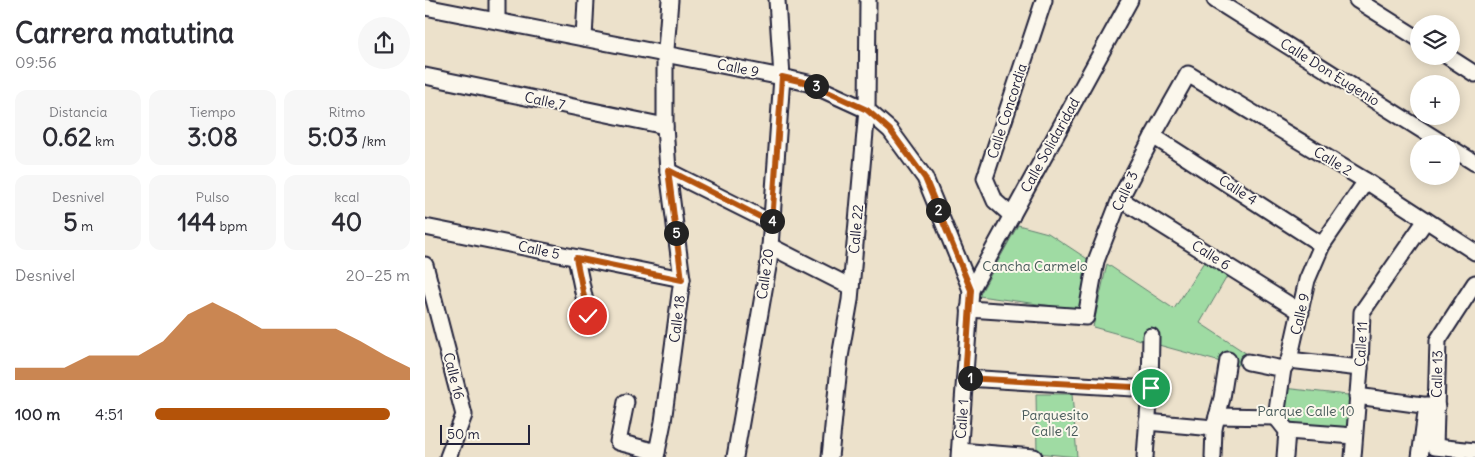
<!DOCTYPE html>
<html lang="es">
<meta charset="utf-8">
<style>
body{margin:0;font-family:Delius,sans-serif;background:#f7f7f7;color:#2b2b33;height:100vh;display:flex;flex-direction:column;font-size:19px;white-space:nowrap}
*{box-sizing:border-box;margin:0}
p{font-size:16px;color:#7c7c81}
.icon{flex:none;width:28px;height:28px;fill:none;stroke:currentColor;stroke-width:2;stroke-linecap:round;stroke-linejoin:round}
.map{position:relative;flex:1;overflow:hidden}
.panel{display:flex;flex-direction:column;background:#fff;width:425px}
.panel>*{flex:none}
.controls{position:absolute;left:985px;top:15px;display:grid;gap:10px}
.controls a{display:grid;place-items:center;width:50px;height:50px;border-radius:50%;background:#fff;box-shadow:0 2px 12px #0003;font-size:25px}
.scale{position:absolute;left:15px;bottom:12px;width:90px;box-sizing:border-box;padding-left:5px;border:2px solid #22223b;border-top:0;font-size:14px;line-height:18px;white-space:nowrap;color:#22223b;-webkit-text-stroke:4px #fbf7ec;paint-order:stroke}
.pin{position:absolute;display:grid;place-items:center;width:42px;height:42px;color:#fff;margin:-21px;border:2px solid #fff;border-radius:50%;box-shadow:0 1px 5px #0007}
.km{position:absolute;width:25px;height:25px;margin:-12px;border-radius:50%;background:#222;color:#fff;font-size:14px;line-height:25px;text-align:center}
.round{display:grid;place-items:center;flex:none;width:52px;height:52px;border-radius:26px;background:#f7f7f7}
.head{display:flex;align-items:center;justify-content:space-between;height:85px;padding:0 15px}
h1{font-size:28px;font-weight:700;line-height:38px}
.figures{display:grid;grid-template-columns:repeat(3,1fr);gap:8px;height:85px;padding:5px 15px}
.figures div{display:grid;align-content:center;border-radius:12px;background:#f7f7f7;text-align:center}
.figures b{font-size:25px;font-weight:700}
.figures small{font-size:14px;font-weight:400}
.figures p{font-size:14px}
.chart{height:140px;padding:10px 15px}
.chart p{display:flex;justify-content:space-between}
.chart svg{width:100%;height:90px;margin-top:5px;fill:#b45309;opacity:.7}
ul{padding:0 15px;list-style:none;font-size:16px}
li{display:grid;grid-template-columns:80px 60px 1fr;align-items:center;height:38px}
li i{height:12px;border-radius:6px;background:#b45309}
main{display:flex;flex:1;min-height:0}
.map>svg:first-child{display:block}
.green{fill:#9fdba3;stroke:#607e6f}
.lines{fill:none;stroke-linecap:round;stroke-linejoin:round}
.minor-casing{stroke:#22223b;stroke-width:19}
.minor{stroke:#fbf7ec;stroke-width:15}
.route-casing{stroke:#fff;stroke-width:10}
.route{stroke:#b45309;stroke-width:6}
.labels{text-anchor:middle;stroke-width:4;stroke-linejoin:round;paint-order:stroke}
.street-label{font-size:14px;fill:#22223b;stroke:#fbf7ec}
.park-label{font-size:14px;fill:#485a5a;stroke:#fbf7ec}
</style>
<main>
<section class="panel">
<div class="head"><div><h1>Carrera matutina</h1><p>09:56</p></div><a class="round"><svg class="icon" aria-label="share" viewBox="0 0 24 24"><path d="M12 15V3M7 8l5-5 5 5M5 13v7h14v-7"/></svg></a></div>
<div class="figures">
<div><p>Distancia</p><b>0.62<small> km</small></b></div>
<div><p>Tiempo</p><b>3:08</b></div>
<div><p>Ritmo</p><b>5:03<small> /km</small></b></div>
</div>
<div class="figures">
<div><p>Desnivel</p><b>5<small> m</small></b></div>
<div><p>Pulso</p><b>144<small> bpm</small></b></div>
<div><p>kcal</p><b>40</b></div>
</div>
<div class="chart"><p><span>Desnivel</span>20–25 m</p>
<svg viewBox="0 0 160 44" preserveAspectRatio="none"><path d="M0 44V38L10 38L20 38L30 32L40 32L50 32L60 25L70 12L80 6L90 12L100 19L110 19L120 19L130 19L140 25L150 32L160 38V44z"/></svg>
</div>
<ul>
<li><b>100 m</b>4:51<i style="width:92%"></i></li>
</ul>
</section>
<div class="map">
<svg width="1050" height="457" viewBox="0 0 1050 457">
<rect width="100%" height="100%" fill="#ece1cb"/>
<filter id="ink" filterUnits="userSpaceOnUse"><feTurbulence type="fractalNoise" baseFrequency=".02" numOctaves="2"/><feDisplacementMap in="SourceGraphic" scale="10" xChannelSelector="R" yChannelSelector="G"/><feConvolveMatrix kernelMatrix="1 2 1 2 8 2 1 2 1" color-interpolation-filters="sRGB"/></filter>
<g filter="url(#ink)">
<g class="green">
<polygon points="593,225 623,233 664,260 657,310 554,296"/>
<polygon points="784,254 807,268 775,323 842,367 803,364 668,327 682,264 749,309"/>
<polygon points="858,388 932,396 929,436 856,430"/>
<polygon points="611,394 647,394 652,457 612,453"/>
</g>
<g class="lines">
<g class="minor-casing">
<g id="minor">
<polyline points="790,0 1019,144"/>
<polyline points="932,0 994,39"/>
<polyline points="0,7 357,77 383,83 442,110 465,130 500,178 546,290"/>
<polyline points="72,20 72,0"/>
<polyline points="159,38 161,0"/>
<polyline points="1022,56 1050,74"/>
<polyline points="0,76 240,126"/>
<polyline points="728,136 897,245"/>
<polyline points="1026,148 1050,163"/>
<polyline points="243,171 347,223"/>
<polyline points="695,199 876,312"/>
<polyline points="587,216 570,201 560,178 619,0"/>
<polyline points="0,227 257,279"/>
<polyline points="345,246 426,287"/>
<polyline points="151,258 163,316"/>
<polyline points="0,265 39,415 23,457"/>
<polyline points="1050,283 1013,340 1010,447 1050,451"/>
<polyline points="544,309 661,317 671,261 695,199 728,136 763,74 941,181 1050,252"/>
<polyline points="864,360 935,368"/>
<polyline points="823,362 858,369"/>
<polyline points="540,378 725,389"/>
<polyline points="932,396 1012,407"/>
<polyline points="201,402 193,442 232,452"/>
<polyline points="792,416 851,417"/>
<polyline points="722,422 789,428"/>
<polyline points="862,431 929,436"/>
<polyline points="535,451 609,457"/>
<polyline points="231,457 238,422 257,279 243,171 240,126 240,62 245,0"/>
<polyline points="310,457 344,261 357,77 352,0"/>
<polyline points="405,457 415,357 425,300 442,110 443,0"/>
<polyline points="534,457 546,290 705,0"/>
<polyline points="720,457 725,389 726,336"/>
<polyline points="788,457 789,428 797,398 803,360"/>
<polyline points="860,457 862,431 851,417 858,369 864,360 882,280 897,245 941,181"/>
<polyline points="928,457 935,368 937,312 1001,220"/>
<polyline points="995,457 1002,405"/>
</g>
</g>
<use href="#minor" class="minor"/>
</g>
</g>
<g class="lines" filter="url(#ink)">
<g class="route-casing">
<polyline id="route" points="163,316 151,258 257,280 243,170 347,223 357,77 383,83 442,110 465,130 500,178 546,290 540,378 726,388"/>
</g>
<use href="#route" class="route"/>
</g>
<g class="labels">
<g class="street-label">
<text transform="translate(313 68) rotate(11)" y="5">Calle 9</text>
<text transform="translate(905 72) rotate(32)" y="5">Calle Don Eugenio</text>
<text transform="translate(120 101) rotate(12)" y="5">Calle 7</text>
<text transform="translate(582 111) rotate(-72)" y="5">Calle Concordia</text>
<text transform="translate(625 145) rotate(-61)" y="5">Calle Solidaridad</text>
<text transform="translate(908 161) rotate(31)" y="5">Calle 2</text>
<text transform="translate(813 190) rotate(33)" y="5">Calle 4</text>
<text transform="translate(700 191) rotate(-65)" y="5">Calle 3</text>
<text transform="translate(431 229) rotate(-85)" y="5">Calle 22</text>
<text transform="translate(114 250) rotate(12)" y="5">Calle 5</text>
<text transform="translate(786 255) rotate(32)" y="5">Calle 6</text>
<text transform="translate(340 274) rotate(-82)" y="5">Calle 20</text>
<text transform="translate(875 314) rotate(-77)" y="5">Calle 9</text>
<text transform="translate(252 319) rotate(-83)" y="5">Calle 18</text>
<text transform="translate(936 344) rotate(-87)" y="5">Calle 11</text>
<text transform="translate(1012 374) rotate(-89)" y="5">Calle 13</text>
<text transform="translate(29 376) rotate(76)" y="5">Calle 16</text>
<text transform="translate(537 419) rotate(-86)" y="5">Calle 1</text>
</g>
<g class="park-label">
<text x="610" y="271">Cancha Carmelo</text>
<text x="881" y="416">Parque Calle 10</text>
<text x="630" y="420">Parquesito<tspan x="630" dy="16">Calle 12</tspan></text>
</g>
</g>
</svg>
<div class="controls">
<a><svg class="icon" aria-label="layers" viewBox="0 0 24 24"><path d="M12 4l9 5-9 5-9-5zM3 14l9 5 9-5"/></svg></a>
<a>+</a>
<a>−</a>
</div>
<div class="scale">50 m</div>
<div class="pin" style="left:726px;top:388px;background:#1e9e55"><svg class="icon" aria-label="arrive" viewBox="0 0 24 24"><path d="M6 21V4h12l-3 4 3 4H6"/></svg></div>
<div class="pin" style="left:163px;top:316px;background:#d93025"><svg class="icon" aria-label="check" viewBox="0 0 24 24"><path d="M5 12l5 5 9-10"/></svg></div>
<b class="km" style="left:545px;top:378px">1</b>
<b class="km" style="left:513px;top:210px">2</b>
<b class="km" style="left:391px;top:86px">3</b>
<b class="km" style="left:347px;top:221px">4</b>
<b class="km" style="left:251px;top:233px">5</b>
</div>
</main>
